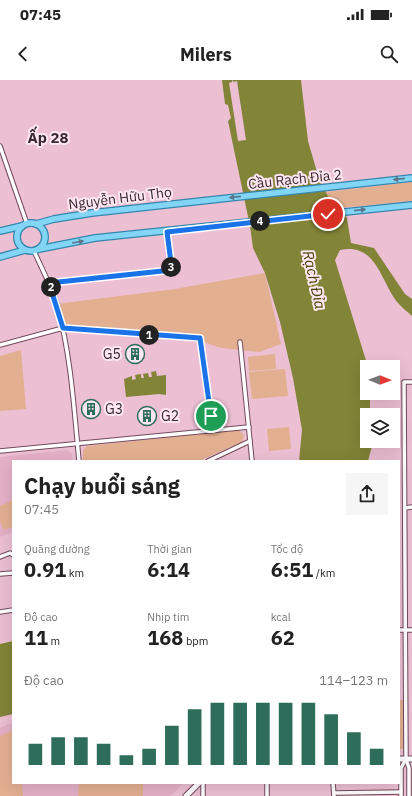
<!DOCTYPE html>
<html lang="vi">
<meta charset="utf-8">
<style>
body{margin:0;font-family:"IBM Plex Sans",sans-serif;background:#f6f6f6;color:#222;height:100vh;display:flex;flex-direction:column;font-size:15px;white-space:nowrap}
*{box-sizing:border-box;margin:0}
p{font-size:13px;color:#767676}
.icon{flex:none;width:22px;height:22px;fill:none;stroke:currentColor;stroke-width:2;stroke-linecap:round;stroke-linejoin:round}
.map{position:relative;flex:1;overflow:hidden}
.panel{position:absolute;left:12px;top:380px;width:388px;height:324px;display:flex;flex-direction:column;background:#fff;border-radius:0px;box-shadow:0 4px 16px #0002}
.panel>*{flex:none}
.needle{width:26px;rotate:91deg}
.controls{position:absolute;left:360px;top:280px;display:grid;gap:8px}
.controls a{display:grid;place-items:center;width:40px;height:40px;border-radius:0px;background:#fff;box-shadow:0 4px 16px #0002;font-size:20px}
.pin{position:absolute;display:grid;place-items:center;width:34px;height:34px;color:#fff;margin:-17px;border:2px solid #fff;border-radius:50%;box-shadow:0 1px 4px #0007}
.km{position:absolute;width:20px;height:20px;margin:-10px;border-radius:50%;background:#222;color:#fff;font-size:11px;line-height:20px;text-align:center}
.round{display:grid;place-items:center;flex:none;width:42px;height:42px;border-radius:0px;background:#f6f6f6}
.headline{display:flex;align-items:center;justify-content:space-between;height:68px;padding:0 12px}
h1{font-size:22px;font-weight:700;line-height:30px}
.metrics{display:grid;grid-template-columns:repeat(3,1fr);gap:6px;height:68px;padding:4px 12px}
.metrics div{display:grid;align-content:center}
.metrics b{font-size:20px;font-weight:700}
.metrics small{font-size:11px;font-weight:400}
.metrics p{font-size:11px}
.chart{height:112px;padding:8px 12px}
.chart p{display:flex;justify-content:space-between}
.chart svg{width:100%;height:72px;margin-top:4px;stroke:#2e6d5a;stroke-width:6}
.status{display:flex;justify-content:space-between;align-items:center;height:28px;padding:0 20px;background:#fff;direction:ltr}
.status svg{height:11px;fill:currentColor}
header{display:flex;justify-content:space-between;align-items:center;height:52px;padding:0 12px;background:#fff;font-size:18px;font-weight:700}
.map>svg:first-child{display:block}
.built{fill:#e4b0c7}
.green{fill:#e3af91}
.water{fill:#828438}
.pier{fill:#ecbfd2}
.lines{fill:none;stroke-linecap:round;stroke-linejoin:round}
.minor-casing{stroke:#714b5c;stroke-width:5.5}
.secondary-casing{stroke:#714b5c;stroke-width:7}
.primary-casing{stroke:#3487ad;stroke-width:8}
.minor{stroke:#fff;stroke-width:3.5}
.secondary{stroke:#fff;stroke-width:5}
.primary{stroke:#83d5f6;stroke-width:5.5}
.oneway{fill:#5b7689}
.route-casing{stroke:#fff;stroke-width:8}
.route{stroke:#1a73e8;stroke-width:5}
.labels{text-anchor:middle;stroke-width:4;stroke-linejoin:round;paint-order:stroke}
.street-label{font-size:14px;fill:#3a2930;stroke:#fee7f0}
.poi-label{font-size:14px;fill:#3a2930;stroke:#fee7f0;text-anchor:start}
.neighbourhood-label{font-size:15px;font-weight:bold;fill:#3a2930;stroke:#fee7f0}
.water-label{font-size:15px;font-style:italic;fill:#424305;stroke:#fee7f0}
</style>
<div class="status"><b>07:45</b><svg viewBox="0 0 49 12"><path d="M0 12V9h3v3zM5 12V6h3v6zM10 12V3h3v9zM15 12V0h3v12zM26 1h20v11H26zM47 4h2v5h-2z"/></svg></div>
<header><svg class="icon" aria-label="back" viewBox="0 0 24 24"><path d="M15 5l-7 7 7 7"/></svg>Milers<svg class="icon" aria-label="search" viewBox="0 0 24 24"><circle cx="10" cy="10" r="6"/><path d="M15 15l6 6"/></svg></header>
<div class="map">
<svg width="412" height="716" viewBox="0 0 412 716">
<rect width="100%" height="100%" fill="#ecbfd2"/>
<g class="built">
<polygon points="67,370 72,374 72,381 13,381 13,452 0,457 0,377"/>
<polygon points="13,642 13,703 183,703 171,716 0,716 0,648"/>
</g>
<g class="green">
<polygon points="412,102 412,121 338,128 330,120 326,112"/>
<polygon points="265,193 281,264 259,272 221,268 203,262 200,256 200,259 63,248 56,224 175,209"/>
<polygon points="21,270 26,329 0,331 0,276"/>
<polygon points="275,274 276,289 249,291 248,277"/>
<polygon points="285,289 288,316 252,319 249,292"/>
<polygon points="289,347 291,369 269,371 267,349"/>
<polygon points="239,350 244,355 242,362 199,381 83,381 83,370 87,366"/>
<polygon points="13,420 13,447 4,450 0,441 0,426"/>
<rect x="399" y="620" width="4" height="49"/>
<polygon points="13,650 13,703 22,703 23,716 0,716 0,656"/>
<polygon points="79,703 143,703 143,716 78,716"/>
</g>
<g class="water">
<path d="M 222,0 L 301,0 L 308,61 L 319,99 L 330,120 L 347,138 L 351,163 L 374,168 L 405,214 L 412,219 L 412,236 C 408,232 402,228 398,223 C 381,203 377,162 340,170 L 335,180 L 368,287 L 367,313 L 370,313 L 370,335 L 367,335 L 367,361 L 372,361 L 372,366 L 368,381 L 299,381 L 302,350 L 293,298 L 280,242 L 265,193 L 253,168 L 250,146 L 228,41 L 231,38 L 228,25 L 225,24 Z"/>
<polygon points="156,291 157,296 166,295 166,315 159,314 126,317 124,299 132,296 132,300 136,299 135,295 141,294 141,298 144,298 143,294 148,293 149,297 152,297 151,292"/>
<polygon points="13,561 13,634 0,637 0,564"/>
</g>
<polygon class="pier" points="232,0 234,2 237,1 246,60 238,61 229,3 232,2"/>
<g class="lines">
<g class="minor-casing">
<g id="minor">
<polyline points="0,66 27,144"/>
<path d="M 34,171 C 42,189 51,206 57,224 C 71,276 74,328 79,381"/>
<polyline points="49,203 171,190 167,152"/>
<polyline points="240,262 252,381"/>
<polyline points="0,265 63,248 200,259 212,350"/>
<polyline points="0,371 249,347"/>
<polyline points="208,381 250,361"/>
<polyline points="405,428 412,427"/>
<polyline points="0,477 10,473 13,475"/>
<polyline points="0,494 13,493"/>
<polyline points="0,532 13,530"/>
<polyline points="399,550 412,550"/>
<polyline points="203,703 203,716"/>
<polyline points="267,703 267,716"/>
<polyline points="333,703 334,716"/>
<polyline points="334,713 401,712"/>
<polyline points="401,716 401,688 406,679"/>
<polyline points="409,716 409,688 406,679 404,302 412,302"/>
</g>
</g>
<g class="secondary-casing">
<g id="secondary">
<polyline points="399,679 412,679"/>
<polyline points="186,716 199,703"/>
</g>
</g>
<g class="primary-casing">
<g id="primary">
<circle cx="31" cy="157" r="14"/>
<polyline points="36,144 54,139 92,133 412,98"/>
<polyline points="0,151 22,146"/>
<polyline points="39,169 95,158 412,125"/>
<polyline points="0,177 25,170"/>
</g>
</g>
<use href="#minor" class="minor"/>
<use href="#secondary" class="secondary"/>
<use href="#primary" class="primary"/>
</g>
<defs><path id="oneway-solid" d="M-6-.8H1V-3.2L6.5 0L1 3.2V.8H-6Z"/></defs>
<g class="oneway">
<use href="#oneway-solid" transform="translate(399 99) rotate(174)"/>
<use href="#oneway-solid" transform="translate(235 117) rotate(174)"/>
<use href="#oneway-solid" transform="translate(360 130) rotate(-6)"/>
<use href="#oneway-solid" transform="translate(78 162) rotate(-10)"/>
</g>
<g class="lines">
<g class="route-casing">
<polyline id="route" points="211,336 200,258 63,248 49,203 172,190 167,152 328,134"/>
</g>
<use href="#route" class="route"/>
</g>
<defs>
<g id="building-ring" transform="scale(1)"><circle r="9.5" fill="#fee7f0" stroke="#2e6d5a" stroke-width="1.5"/><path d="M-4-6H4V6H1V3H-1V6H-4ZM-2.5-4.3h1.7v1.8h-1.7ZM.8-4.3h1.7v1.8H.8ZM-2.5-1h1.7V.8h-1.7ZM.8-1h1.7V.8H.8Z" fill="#2e6d5a"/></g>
</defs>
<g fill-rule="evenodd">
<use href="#building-ring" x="135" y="274"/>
<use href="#building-ring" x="91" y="329"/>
<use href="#building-ring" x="147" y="336"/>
</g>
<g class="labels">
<g class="street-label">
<text transform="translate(295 99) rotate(-6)" y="5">Cầu Rạch Đỉa 2</text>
<text transform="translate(120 118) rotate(-7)" y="5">Nguyễn Hữu Thọ</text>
</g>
<g class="poi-label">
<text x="121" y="279" text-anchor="end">G5</text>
<text x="105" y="334">G3</text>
<text x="161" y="341">G2</text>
</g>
<g class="neighbourhood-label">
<text x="48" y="63">Ấp 28</text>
</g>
<g class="water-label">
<text transform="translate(314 200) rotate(77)" y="5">Rạch Đỉa</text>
</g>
</g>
</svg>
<div class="controls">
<a><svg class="needle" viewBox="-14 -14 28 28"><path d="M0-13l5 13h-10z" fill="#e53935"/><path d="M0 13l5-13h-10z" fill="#767676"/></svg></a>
<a><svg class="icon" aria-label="layers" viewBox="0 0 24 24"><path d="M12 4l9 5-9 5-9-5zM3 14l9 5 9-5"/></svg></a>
</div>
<div class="pin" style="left:211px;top:336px;background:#1e9e55"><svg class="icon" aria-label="arrive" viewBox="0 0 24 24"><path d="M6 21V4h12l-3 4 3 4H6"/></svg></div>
<div class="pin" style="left:328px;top:134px;background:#d93025"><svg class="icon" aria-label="check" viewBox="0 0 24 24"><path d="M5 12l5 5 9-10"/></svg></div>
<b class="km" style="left:149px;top:255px">1</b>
<b class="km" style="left:51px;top:207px">2</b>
<b class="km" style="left:171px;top:187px">3</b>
<b class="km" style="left:260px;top:141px">4</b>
<section class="panel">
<div class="headline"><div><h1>Chạy buổi sáng</h1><p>07:45</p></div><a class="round"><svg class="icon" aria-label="share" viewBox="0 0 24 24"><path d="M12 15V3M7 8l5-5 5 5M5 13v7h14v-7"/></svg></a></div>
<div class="metrics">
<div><p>Quãng đường</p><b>0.91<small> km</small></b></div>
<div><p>Thời gian</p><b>6:14</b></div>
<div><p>Tốc độ</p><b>6:51<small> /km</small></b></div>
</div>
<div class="metrics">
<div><p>Độ cao</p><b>11<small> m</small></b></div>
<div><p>Nhịp tim</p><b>168<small> bpm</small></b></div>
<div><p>kcal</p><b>62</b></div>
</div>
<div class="chart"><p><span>Độ cao</span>114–123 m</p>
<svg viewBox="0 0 160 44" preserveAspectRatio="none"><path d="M5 44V31M15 44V27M25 44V27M35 44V31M45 44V38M55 44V34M65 44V20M75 44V10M85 44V6M95 44V6M105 44V6M115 44V6M125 44V6M135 44V13M145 44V24M155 44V34"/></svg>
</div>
</section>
</div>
